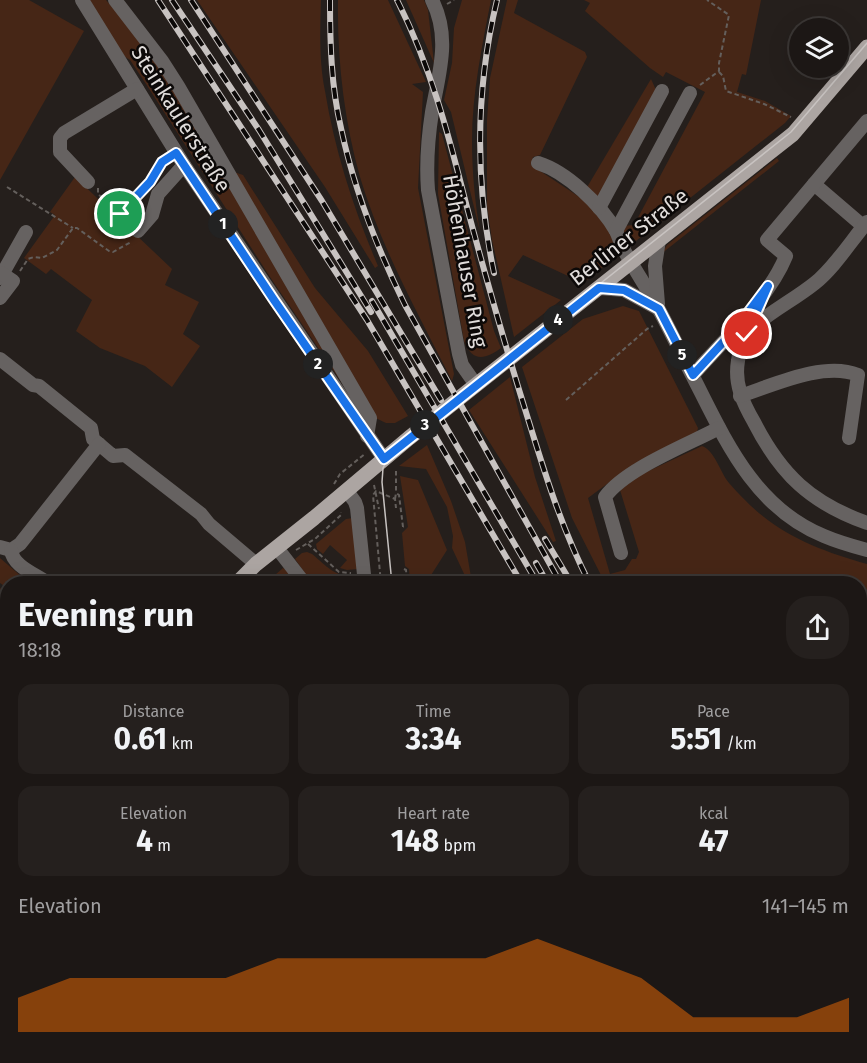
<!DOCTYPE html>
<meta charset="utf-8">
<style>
body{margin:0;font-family:"Fira Sans",sans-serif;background:#25201e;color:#f1f3f6;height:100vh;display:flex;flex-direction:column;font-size:22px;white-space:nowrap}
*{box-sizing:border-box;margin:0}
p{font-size:20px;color:#a09fa0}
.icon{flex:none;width:33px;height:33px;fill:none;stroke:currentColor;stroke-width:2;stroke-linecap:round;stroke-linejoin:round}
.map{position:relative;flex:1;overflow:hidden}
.sheet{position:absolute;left:0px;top:576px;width:867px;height:488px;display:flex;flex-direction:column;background:#1c1715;border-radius:24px 24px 0 0;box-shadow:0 6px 24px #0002,0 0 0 2px #3a3634}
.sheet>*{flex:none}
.controls{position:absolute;left:789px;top:18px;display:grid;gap:12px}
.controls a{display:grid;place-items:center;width:60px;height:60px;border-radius:50%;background:#1c1715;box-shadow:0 6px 24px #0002,0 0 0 2px #3a3634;font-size:30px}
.pin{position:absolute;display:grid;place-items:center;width:51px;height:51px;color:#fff;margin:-26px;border:3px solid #fff;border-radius:50%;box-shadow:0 2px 6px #0007}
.km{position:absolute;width:30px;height:30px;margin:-15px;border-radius:50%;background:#222;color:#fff;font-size:16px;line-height:30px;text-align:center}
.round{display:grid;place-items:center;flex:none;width:63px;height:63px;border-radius:24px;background:#25201e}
.summary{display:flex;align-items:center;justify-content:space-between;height:102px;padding:0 18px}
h1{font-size:33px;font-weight:700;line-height:45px}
.stats{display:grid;grid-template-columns:repeat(3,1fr);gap:9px;height:102px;padding:6px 18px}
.stats div{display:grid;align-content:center;border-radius:15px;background:#25201e;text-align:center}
.stats b{font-size:30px;font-weight:700}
.stats small{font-size:16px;font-weight:400}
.stats p{font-size:16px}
.chart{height:168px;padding:12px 18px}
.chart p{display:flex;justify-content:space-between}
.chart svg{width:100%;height:108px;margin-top:6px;fill:#b45309;opacity:.7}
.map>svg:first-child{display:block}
.green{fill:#462616}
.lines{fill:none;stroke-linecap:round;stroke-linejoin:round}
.path{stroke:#645f5c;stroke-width:2;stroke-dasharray:4.5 3;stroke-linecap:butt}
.minor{stroke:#666261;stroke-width:14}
.major{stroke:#aca5a2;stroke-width:15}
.tram{stroke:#c8c3c1;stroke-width:1.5}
.rail-casing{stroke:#c8c3c1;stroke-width:6}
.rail{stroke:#0c0908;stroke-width:4;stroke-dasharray:11;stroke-linecap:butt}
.route-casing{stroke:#fff;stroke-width:12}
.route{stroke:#1a73e8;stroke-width:8}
.labels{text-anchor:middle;stroke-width:5;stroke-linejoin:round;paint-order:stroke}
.street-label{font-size:21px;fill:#e1dddb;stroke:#0c0908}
</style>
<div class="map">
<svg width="867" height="1063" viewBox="0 0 867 1063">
<rect width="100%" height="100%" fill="#251f1c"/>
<g class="green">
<polygon points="0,0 29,0 84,31 0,180"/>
<polygon points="86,0 106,0 152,53 222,168 243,175 315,288 368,351 408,416 395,423 386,423 361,411 270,277 146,84 130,60 122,55"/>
<path d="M 197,0 L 321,0 C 320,30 319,62 325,91 C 335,152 354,210 378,266 L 375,268 L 325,187 Z"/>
<path d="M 338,0 L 388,0 L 426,82 L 412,84 L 423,92 L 418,188 L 454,374 L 452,381 C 419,315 381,248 360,177 C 344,120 337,59 338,0 Z"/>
<polygon points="406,0 424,0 428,10 434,63"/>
<path d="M 462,0 L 491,0 C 482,46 472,94 472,141 C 472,172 475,202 480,232 L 451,112 L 444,100 L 452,63 L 454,28 Z"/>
<polygon points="507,0 518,0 514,13 585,52 587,57 540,155 533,157 531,165 593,206 609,227 620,253 583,283 523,255 508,276 561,300 514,337 492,240 487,206 487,120 490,78"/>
<polygon points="584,0 761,0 746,75 742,74 737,92 765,101 791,116 785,123 627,248 622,226 634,225 705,92 666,72 663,77 650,68 585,11 590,3"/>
<polygon points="651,79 656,90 597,199 586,189"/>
<path d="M 439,132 L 442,134 L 494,331 L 501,348 C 485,360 472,362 464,341 L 438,194 Z"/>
<polygon points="777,158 779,161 661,254 667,245"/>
<polygon points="75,177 172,269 165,285 199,302 183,334 200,346 172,387 145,366 100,348 76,331 92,300 51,269 46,274 24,258 55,215 50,212"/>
<path d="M 623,306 L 639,311 L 698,428 L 697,432 L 634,464 L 588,498 L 610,574 L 625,570 L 632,559 L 636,559 L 639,552 L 620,490 L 642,474 L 702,446 C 715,451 720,472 729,483 C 734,489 739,494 745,500 C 779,535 821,551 867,564 L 867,636 L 860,635 L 860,584 L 605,583 L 572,518 L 522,367 L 583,319 Z"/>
<polygon points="510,377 535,477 556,541 553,542 469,410"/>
<polygon points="427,445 451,501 465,542 472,583 463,583 466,578 452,548 453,536 447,507 426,469 399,466"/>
<polygon points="400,476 418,480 447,550 426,583 410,583 409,569 405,566 402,533 408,527"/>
<polygon points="353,518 358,569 347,570 340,568 347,560 330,545 323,554 317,549 316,544 346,519"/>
<path d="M 307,552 L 312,554 C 329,568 335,578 359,576 L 359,583 L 312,583 L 295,559 L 302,553 Z"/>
<polygon points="0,558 22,577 17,583 8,584 7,588 0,583"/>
<polygon points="283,568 285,569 297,583 282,583 275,575"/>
<polygon points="0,588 8,593 7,658 0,670"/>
<polygon points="867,836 867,885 860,889 860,840"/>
<polygon points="766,1056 799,1056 803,1063 768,1063"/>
</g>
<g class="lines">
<g class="path">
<polyline points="447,4 454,0"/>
<polyline points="719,72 723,76 726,91 764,104 791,117"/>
<polyline points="700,85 719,71 719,63 729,15 707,0"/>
<polyline points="7,187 73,228"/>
<polyline points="98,188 98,194 120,214 150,182 162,162 166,159"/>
<polyline points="20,271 28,259 34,257 42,258 57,250 73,228 77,228 109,251 113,252 131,242"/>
<polyline points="566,400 647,329 653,326"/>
<polyline points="396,471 396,493"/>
<polyline points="334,484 340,474 366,453"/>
<polyline points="374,485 379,509"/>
<polyline points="395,499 396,493 399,495 403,527 401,529"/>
<polyline points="308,544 339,572 351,573"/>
<polyline points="296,550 315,539 341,515 341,512"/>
<polyline points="404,569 406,570 407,584"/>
<polyline points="261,578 266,584"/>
<polyline points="218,584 224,576"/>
<polyline points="381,584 373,495 376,491 395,499 396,508"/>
<polyline points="860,878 867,880"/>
</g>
<g class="minor">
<polyline points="82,0 184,165 384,459"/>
<polyline points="115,0 162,61 178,86 370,418 367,436"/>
<path d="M 432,0 C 451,37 439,73 432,112 C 428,138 426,164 428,190 L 459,354 L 462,365 L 476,385"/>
<path d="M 538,163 C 567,172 601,205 616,231 C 619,237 621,245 625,252 C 635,270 647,288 657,306 C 668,326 678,347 688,367 C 722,432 750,506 824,536 C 838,542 852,546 867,550"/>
<polyline points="88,182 60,152 60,138 64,133 137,89"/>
<polyline points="814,184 863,226"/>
<polyline points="599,208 662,91"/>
<polyline points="138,231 152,215 158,194 184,165"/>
<polyline points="616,231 690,93"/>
<polyline points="0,278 26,232"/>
<polyline points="599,288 624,290 657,308"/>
<polyline points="0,298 13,281 1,273"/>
<polyline points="658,304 655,266 659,240"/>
<path d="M 758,310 C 750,326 740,343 738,361 C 734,384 743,403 754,422 C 781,475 811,503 867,523"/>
<path d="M 750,330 C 769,312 794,300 815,283 C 834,268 851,241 867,222"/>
<polyline points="0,359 33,385 39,386 91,428 93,439 113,456 125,455 201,514 209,524 256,564"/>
<path d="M 693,375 C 723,341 769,298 786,256 L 767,240 L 867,121"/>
<path d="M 740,396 C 774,385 824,361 858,375 L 849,438"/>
<polyline points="347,491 355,502 357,508 365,584"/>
<polyline points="0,547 11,550 20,544 99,444"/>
<polyline points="277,548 305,584"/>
<path d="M 11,550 C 13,567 36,574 49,584"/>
<path d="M 621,553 L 605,497 C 625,469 687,445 719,428"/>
<polyline points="860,675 867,676"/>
<polyline points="0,739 8,743"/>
<polyline points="860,755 867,756"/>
<polyline points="860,822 867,823"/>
<polyline points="0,935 8,924"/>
<polyline points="860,1020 867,1018"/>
<polyline points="113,1063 117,1056"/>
<polyline points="512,1063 514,1056"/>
<polyline points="666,1063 687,1056"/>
<polyline points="720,1063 731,1056"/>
</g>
<g class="major">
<polyline points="236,584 256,564 314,518 409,438 793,134 867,47"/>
<polyline points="133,1063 137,1056"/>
</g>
<g class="tram">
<polyline points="392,584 382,482 383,468 392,449 791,132 867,43"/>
<polyline points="151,1063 154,1056"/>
</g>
<g class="rail-casing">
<g id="rail">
<polyline points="158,0 367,320 522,584"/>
<polyline points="172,0 259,130 371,312"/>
<polyline points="191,0 322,201 441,400"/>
<path d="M 330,0 C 330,42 331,86 341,128 C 354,190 377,248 405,305 L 561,584"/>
<path d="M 397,0 C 432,69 449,137 468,211 C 487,282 507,352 529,422 C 546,477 563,532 590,584"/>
<path d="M 494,273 C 475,182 475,91 497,0"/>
<polyline points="372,301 538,584"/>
<polyline points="545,539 572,584"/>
<polyline points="536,563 548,584"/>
<polyline points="860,990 867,1004"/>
<polyline points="860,1038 867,1058"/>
<polyline points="559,1056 560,1063"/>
<polyline points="755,1056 758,1063"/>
<polyline points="807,1056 811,1063"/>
<polyline points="844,1056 848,1063"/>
</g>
</g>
<use href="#rail" class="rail"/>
</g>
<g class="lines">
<g class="route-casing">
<polyline id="route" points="120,214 150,182 162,162 176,153 274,300 384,459 599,288 624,290 659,309 693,375 738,326 768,286 747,334"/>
</g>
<use href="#route" class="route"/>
</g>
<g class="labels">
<g class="street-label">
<text transform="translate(181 119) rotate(58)" y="7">Steinkaulerstraße</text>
<text transform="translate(629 237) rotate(-38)" y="7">Berliner Straße</text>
<text transform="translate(465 261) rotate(80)" y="7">Höhenhauser Ring</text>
</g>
</g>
</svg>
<div class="controls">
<a><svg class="icon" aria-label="layers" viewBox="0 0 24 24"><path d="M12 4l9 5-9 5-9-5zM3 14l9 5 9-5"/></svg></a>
</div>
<div class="pin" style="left:120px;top:214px;background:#1e9e55"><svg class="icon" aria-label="arrive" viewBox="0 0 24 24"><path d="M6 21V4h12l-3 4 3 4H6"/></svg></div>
<div class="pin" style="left:747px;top:334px;background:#d93025"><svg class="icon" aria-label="check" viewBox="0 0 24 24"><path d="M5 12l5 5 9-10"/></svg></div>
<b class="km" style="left:223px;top:224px">1</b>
<b class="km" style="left:318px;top:364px">2</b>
<b class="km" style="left:425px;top:425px">3</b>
<b class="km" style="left:558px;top:320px">4</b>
<b class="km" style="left:682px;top:355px">5</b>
<section class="sheet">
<div class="summary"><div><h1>Evening run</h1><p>18:18</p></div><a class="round"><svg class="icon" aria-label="share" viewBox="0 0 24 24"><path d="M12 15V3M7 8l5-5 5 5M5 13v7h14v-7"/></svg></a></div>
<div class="stats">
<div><p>Distance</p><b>0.61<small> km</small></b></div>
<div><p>Time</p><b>3:34</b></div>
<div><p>Pace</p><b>5:51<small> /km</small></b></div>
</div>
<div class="stats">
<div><p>Elevation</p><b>4<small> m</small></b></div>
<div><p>Heart rate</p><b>148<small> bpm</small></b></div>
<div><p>kcal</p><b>47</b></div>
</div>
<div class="chart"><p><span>Elevation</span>141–145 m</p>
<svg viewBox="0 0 160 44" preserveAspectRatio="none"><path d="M0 44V30L10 22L20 22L30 22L40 22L50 14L60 14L70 14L80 14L90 14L100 6L110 14L120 22L130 38L140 38L150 38L160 30V44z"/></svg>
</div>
</section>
</div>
